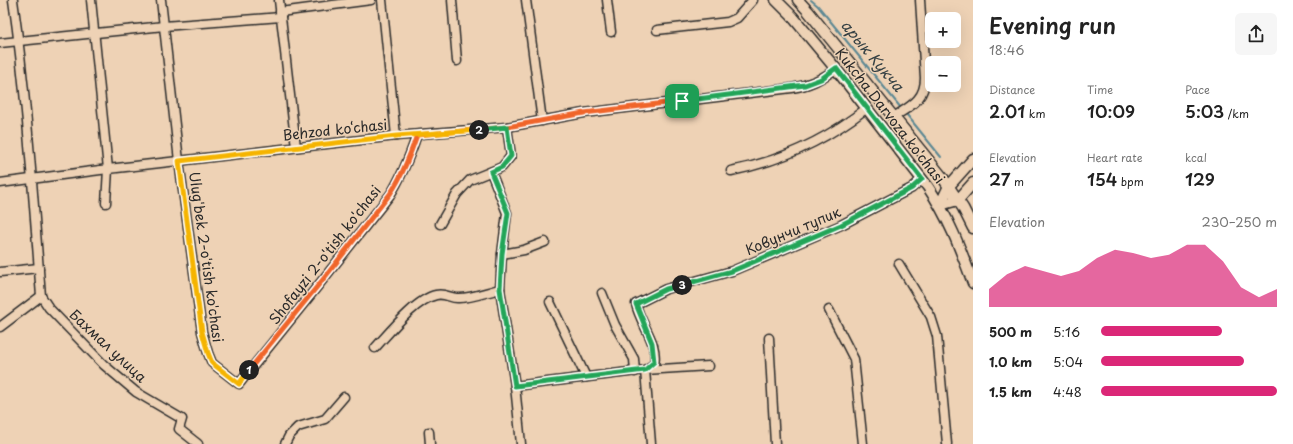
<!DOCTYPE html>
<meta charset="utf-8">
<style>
body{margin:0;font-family:"Playpen Sans",sans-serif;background:#f6f6f6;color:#222;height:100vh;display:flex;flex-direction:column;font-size:15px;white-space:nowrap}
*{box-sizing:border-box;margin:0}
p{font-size:13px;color:#767676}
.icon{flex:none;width:22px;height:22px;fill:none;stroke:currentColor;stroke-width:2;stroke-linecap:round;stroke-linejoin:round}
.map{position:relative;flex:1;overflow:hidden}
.drawer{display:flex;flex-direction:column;background:#fff;width:320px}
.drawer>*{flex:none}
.controls{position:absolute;left:925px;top:12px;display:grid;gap:8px}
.controls a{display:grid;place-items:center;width:36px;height:36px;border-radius:6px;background:#fff;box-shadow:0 4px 16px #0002;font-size:20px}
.pin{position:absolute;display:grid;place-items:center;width:34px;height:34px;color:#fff;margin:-17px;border-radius:8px;box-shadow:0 2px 6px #0006}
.km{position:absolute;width:20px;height:20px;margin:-10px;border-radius:50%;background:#222;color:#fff;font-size:11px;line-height:20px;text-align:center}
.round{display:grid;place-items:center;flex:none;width:42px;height:42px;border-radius:6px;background:#f6f6f6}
.overview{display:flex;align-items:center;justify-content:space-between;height:68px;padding:0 16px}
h1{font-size:22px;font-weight:600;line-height:30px}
.metrics{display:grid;grid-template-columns:repeat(3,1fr);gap:6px;height:68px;padding:4px 16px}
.metrics div{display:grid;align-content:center}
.metrics b{font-size:17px;font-weight:600}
.metrics small{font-size:11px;font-weight:400}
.metrics p{font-size:11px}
.chart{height:112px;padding:8px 16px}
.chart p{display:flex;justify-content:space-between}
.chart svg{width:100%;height:72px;margin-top:4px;fill:#db2777;opacity:.7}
ul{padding:0 16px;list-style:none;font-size:13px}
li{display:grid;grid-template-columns:64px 48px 1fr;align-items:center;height:30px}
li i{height:10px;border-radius:5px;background:#db2777}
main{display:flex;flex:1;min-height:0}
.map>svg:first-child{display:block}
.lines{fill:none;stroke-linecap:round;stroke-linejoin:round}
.stream{stroke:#5a8793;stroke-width:2}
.minor-casing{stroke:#2b2b2b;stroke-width:11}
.major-casing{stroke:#2b2b2b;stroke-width:13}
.minor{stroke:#eed2b5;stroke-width:8}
.major{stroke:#eed2b5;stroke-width:10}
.split-1-casing{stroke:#fff;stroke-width:8}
.split-2-casing{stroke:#fff;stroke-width:8}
.split-3-casing{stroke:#fff;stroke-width:8}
.split-4-casing{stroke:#fff;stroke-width:8}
.split-1{stroke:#f0652b;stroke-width:5}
.split-2{stroke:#f5b400;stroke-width:5}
.split-3{stroke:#22a559;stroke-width:5}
.split-4{stroke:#22a559;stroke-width:5}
.labels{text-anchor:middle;stroke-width:3;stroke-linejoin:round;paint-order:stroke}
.street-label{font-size:14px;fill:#2b2b2b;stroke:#eed2b5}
.water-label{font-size:15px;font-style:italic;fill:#374245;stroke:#eed2b5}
</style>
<main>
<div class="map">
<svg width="973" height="444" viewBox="0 0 973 444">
<rect width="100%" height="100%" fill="#eed2b5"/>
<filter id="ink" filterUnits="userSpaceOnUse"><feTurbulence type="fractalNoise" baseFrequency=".025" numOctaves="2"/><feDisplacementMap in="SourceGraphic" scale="8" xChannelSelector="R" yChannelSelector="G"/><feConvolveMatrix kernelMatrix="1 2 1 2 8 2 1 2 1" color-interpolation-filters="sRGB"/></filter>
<g filter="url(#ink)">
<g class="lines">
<g class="stream">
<polyline points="811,0 818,6 901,108"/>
<polyline points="907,115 941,157"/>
</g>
<g class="minor-casing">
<g id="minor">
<path d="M 13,0 C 27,98 33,197 41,296 L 49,308 L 104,365 L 136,392 L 182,419 L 179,429 L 198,444"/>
<polyline points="91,0 108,169 106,203"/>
<path d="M 161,0 L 179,161 L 202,332 L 208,353 L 212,363 L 239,384 L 325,277 L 390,195 C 402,177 410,155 417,135"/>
<polyline points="279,0 296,147"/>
<polyline points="382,0 396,136"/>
<polyline points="452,0 457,61"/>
<polyline points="526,0 542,121"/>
<polyline points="607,0 611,32"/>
<polyline points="280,12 371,0"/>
<polyline points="657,30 728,22 737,18 753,0"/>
<polyline points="0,43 164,26 281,17"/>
<path d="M 894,117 C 910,106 925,100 925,78 L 920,0"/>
<path d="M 731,171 C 782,161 826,140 867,108"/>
<polyline points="491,172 507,213 502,254 500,289 515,386 521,444"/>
<path d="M 0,183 L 108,169 L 396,136 L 507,127 L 584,113 L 792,88 C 810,85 821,79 836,69"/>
<polyline points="440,224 457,194 470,180 502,167 511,156 507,127"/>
<polyline points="502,254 524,250 545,242"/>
<polyline points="899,264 931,317 937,336 947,444"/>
<polyline points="0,272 39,268"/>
<polyline points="602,293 615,325 634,359 635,372"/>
<polyline points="550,302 586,377"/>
<polyline points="829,310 854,359 863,444"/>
<polyline points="0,327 41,296"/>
<polyline points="769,338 775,444"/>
<path d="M 375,348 C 389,333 416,299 436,295 C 445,293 450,298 457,298 C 469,299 487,292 500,289"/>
<polyline points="515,386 645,370 709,366"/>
<polyline points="429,432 430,444"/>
<polyline points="285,444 289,436 298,427 325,419 344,397"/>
<path d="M 651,444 L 645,370 L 654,364 C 659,343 640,324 636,304 L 666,289 L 732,271 L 841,225 L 912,188 L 922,179"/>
</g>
</g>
<g class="major-casing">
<g id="major">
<path d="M 776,0 L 792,16 L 836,69 L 928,187 C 949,218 960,248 973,283"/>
<polyline points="798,0 808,11 943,178 963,208 973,228"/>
<polyline points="940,205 949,186 973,159"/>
<polyline points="940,205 958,200 973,183"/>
</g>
</g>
<use href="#minor" class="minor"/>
<use href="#major" class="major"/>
</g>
</g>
<g class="lines" filter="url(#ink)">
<g class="split-1-casing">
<path id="split-1" d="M 249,370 L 325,277 L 390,194 C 402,177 410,155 417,135 L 507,127 L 584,113 L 682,101"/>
</g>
<g class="split-2-casing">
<polyline id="split-2" points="249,370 239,384 212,363 208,353 202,332 179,161 396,136 479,130"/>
</g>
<g class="split-3-casing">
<polyline id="split-3" points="479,130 507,127 511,156 502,167 491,172 508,213 502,254 500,289 515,386 645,370 654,362 652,343 636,304 666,289 682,285"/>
</g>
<g class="split-4-casing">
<polyline id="split-4" points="682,285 732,271 841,225 912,188 922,179 836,68 821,79 805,85 682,101"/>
</g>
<use href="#split-1" class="split-1"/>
<use href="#split-2" class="split-2"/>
<use href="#split-3" class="split-3"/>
<use href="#split-4" class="split-4"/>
</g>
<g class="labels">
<g class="street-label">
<text transform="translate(890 116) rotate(52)" y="5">Kukcha Darvoza ko'chasi</text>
<text transform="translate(335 130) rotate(-6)" y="5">Behzod ko‘chasi</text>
<text transform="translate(793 231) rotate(-23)" y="5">Ковунчи тупик</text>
<text transform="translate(325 255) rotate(-52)" y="5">Shofayzi 2-o'tish ko'chasi</text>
<text transform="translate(206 257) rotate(82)" y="5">Ulug'bek 2-o'tish ko'chasi</text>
<text transform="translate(108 346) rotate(43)" y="5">Бахмал улица</text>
</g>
<g class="water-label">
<text transform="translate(872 56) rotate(50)" y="5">арык Кукча</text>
</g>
</g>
</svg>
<div class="controls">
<a>+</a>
<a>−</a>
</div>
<div class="pin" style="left:682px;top:101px;background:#1e9e55"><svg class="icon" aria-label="arrive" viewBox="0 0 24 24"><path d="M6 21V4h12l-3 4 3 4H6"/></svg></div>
<b class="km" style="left:249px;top:370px">1</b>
<b class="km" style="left:479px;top:130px">2</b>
<b class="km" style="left:682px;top:285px">3</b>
</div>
<section class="drawer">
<div class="overview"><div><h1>Evening run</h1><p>18:46</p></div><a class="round"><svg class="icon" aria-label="share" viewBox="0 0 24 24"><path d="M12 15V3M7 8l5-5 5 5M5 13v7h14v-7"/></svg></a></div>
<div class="metrics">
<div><p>Distance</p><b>2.01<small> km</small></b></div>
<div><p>Time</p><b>10:09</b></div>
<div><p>Pace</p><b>5:03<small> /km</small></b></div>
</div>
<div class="metrics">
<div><p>Elevation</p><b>27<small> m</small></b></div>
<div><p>Heart rate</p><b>154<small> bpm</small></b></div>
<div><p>kcal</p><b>129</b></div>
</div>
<div class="chart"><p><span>Elevation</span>230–250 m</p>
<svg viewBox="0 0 160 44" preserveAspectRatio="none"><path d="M0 44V33L10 24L20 19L30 22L40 25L50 22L60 14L70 9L80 11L90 14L100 12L110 6L120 6L130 16L140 32L150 38L160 33V44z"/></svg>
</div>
<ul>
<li><b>500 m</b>5:16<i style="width:69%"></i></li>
<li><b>1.0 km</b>5:04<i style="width:81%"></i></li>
<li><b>1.5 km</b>4:48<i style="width:100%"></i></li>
</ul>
</section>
</main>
